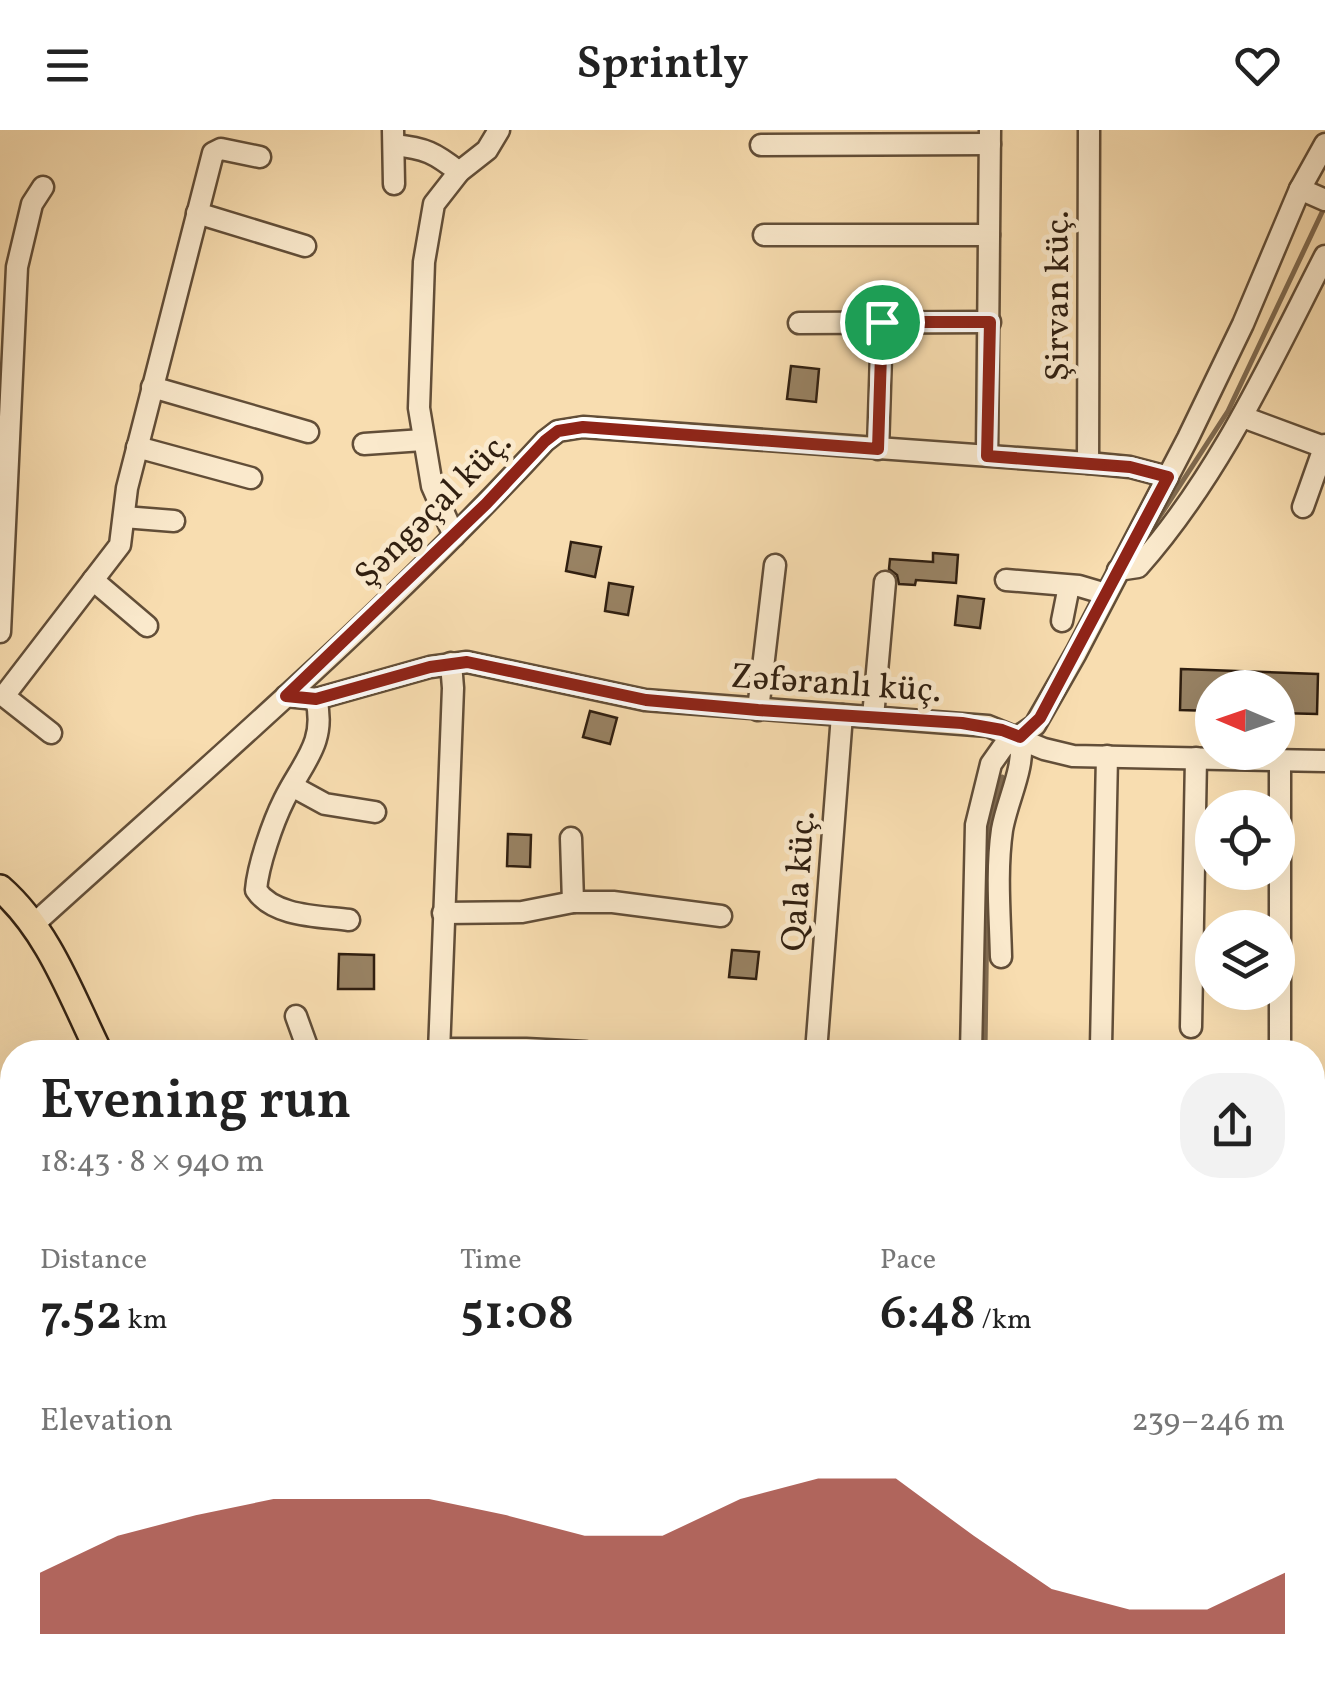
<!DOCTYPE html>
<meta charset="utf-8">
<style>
body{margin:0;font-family:Vollkorn,serif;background:#f2f2f2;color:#222;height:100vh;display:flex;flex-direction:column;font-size:38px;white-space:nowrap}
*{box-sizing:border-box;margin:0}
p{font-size:32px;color:#767676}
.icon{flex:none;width:55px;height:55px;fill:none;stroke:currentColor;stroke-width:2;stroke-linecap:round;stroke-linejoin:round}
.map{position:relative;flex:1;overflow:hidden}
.drawer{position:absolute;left:0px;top:910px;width:1325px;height:642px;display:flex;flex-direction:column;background:#fff;border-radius:40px 40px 0 0;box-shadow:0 10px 40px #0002}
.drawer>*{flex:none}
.needle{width:65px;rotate:272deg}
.buttons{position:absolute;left:1195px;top:540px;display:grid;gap:20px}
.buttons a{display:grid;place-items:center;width:100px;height:100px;border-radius:50%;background:#fff;box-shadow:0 10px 40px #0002;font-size:50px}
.pin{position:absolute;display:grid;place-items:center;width:85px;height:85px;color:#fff;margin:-42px;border:5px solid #fff;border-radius:50%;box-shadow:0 2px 10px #0007}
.round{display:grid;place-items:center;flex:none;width:105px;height:105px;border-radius:40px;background:#f2f2f2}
.summary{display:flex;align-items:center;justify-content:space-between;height:170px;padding:0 40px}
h1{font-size:55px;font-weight:600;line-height:75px}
.metrics{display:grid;grid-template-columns:repeat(3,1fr);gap:15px;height:170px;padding:10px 40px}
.metrics div{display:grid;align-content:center}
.metrics b{font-size:50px;font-weight:600}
.metrics small{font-size:28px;font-weight:400}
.metrics p{font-size:28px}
.chart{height:280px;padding:20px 40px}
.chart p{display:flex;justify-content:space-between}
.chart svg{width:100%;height:180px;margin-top:10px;fill:#8f2418;opacity:.7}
header{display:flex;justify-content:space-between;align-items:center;height:130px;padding:0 40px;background:#fff;font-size:45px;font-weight:600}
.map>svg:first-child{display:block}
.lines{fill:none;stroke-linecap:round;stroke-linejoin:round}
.stream{stroke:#7f6a50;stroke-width:5}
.building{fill:#988263;stroke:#301f10;stroke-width:2.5}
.minor-casing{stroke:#624e38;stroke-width:25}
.major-casing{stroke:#301f10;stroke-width:30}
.minor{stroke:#fae9cc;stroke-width:20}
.major{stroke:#f8ddb0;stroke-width:25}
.route-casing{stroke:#fff;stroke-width:20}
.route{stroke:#8f2418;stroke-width:12}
.labels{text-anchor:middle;stroke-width:10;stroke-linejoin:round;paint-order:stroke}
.street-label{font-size:35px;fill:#301f10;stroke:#fae9cc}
</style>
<header><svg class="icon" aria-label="menu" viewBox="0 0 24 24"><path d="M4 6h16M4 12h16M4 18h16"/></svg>Sprintly<svg class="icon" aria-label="heart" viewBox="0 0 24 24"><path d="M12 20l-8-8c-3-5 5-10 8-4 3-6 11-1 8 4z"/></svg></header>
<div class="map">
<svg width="1325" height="1552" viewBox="0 0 1325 1552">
<rect width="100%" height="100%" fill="#f8ddb0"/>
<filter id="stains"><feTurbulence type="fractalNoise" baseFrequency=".002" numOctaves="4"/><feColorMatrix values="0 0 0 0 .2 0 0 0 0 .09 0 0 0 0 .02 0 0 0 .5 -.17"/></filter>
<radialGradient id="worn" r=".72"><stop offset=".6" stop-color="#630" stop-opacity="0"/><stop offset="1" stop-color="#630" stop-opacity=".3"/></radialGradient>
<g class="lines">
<g class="stream">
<polyline points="1149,403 1228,281 1325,76"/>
<polyline points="985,922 988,707 1002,647"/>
<polyline points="739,1552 750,1540"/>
</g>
</g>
<g class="building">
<polygon points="791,236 819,239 816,272 787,269"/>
<polygon points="571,412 601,417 595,447 566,441"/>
<polygon points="933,423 958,425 956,453 916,450 915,455 899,454 897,445 889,439 890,429 933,432"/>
<polygon points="609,453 633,457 628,485 605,481"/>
<polygon points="958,466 984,469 980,498 955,495"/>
<polygon points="1181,539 1318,544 1317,584 1278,583 1278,558 1212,558 1212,581 1180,580"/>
<polygon points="590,581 617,588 610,614 583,607"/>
<polygon points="508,704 531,705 530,737 507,736"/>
<polygon points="732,820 759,822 756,849 729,847"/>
<polygon points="339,824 374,825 374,859 338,859"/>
</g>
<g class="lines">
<g class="minor-casing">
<g id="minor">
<polyline points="393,0 394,54"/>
<path d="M 394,15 C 425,18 435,23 459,42"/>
<polyline points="761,15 990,14"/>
<polyline points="1300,59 1325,70"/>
<polyline points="197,83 305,116"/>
<polyline points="764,105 989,105"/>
<polyline points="799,193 990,192"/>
<polyline points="152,257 308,302"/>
<polyline points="1243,287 1324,317"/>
<polyline points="364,314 423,310"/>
<polyline points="137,317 251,348"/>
<polyline points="878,319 882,192"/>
<polyline points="987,325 990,0"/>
<polyline points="1088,333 1089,0"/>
<polyline points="1303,377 1325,315"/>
<polyline points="124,387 174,391"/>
<polyline points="454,406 432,356 419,278 424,132 434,74 459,42 487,20 499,0"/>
<path d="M 1118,440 L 1138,437 C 1219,346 1270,233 1325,126"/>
<polyline points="93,450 147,496"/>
<polyline points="1006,450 1079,456 1106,464"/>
<polyline points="1062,491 1069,456"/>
<polyline points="0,502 17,137 32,74 43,57"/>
<polyline points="286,566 316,569 430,537 467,532 645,570 988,596 1044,619 1073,626 1325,631"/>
<path d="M 316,569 C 327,613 302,633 284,670 C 273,692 258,735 256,760 C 274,787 320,786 349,790"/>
<polyline points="758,580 775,435"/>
<polyline points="873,587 885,452"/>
<polyline points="51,603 4,566 120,415 127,358 213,23 221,19 260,27"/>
<polyline points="292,656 325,674 375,682"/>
<polyline points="571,708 573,772"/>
<polyline points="443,783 522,782 573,772 613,772 721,786"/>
<path d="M 34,794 C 207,637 386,484 545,311 L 558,301 L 583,297 L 1088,333 L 1130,337 L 1168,347"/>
<path d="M 1001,827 C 1000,785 996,742 1002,700 C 1007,670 1026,637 1020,607"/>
<polyline points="296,886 309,922"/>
<polyline points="1191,897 1196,628"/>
<polyline points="1101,916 1107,626"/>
<polyline points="1280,918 1280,630"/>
<polyline points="439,919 526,919 585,922"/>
<polyline points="439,922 453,558 451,533"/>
<polyline points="816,922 842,585"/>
<polyline points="971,922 976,695 991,634 1003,617 1035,595 1076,523 1188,308 1243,194 1300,59 1325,14"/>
<polyline points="0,974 12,1005"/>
<polyline points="1312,983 1325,983"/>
<polyline points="1312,1122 1316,1132 1325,1130"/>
<polyline points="1312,1269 1325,1271"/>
<polyline points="0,1297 12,1331"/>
<polyline points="1312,1458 1325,1457"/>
<polyline points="0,1477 12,1473"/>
<polyline points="1312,1535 1314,1552"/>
<polyline points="92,1540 97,1552"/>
<polyline points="223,1540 227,1552"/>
<polyline points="537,1540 546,1552"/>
<polyline points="1204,1540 1207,1552"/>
<polyline points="558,1552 582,1540"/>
<polyline points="715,1552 726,1540"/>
<polyline points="767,1552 778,1540"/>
</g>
</g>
<g class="major-casing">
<g id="major">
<path d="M 0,758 C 49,801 71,865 99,922"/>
<polyline points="383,1540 389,1552"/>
</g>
</g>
<use href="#minor" class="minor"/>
<use href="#major" class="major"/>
</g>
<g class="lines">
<g class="route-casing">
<polygon id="route" points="882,192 990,192 987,326 1130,337 1168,347 1040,588 1020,607 1002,600 962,593 758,580 646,570 467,532 430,537 316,569 286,566 486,374 545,311 558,301 583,297 878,319"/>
</g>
<use href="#route" class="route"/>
</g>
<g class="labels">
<g class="street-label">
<text transform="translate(1056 166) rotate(-90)" y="12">Şirvan küç.</text>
<text transform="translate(432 378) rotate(-45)" y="12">Şəngəçal küç.</text>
<text transform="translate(836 552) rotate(4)" y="12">Zəfəranlı küç.</text>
<text transform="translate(797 751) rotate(-86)" y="12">Qala küç.</text>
</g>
</g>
<rect width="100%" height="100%" filter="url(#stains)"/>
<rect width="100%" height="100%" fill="url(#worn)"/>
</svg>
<div class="buttons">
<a><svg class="needle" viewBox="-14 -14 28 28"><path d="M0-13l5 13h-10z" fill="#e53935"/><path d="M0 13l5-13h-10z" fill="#767676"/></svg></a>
<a><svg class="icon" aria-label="locate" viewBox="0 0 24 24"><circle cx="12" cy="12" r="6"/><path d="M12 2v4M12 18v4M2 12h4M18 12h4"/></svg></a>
<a><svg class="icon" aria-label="layers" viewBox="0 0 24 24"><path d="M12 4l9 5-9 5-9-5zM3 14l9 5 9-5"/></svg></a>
</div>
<div class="pin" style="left:882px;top:192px;background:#1e9e55"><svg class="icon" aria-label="arrive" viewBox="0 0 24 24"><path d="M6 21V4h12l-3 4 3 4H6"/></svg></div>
<section class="drawer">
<div class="summary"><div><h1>Evening run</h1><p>18:43 · 8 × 940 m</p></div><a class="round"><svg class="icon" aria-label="share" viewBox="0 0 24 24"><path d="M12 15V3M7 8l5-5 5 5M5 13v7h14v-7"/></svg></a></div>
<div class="metrics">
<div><p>Distance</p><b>7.52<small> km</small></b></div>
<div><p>Time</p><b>51:08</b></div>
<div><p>Pace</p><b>6:48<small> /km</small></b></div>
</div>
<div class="chart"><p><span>Elevation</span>239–246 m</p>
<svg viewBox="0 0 160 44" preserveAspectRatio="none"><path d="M0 44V29L10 20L20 15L30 11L40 11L50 11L60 15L70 20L80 20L90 11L100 6L110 6L120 20L130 33L140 38L150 38L160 29V44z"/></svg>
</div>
</section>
</div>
